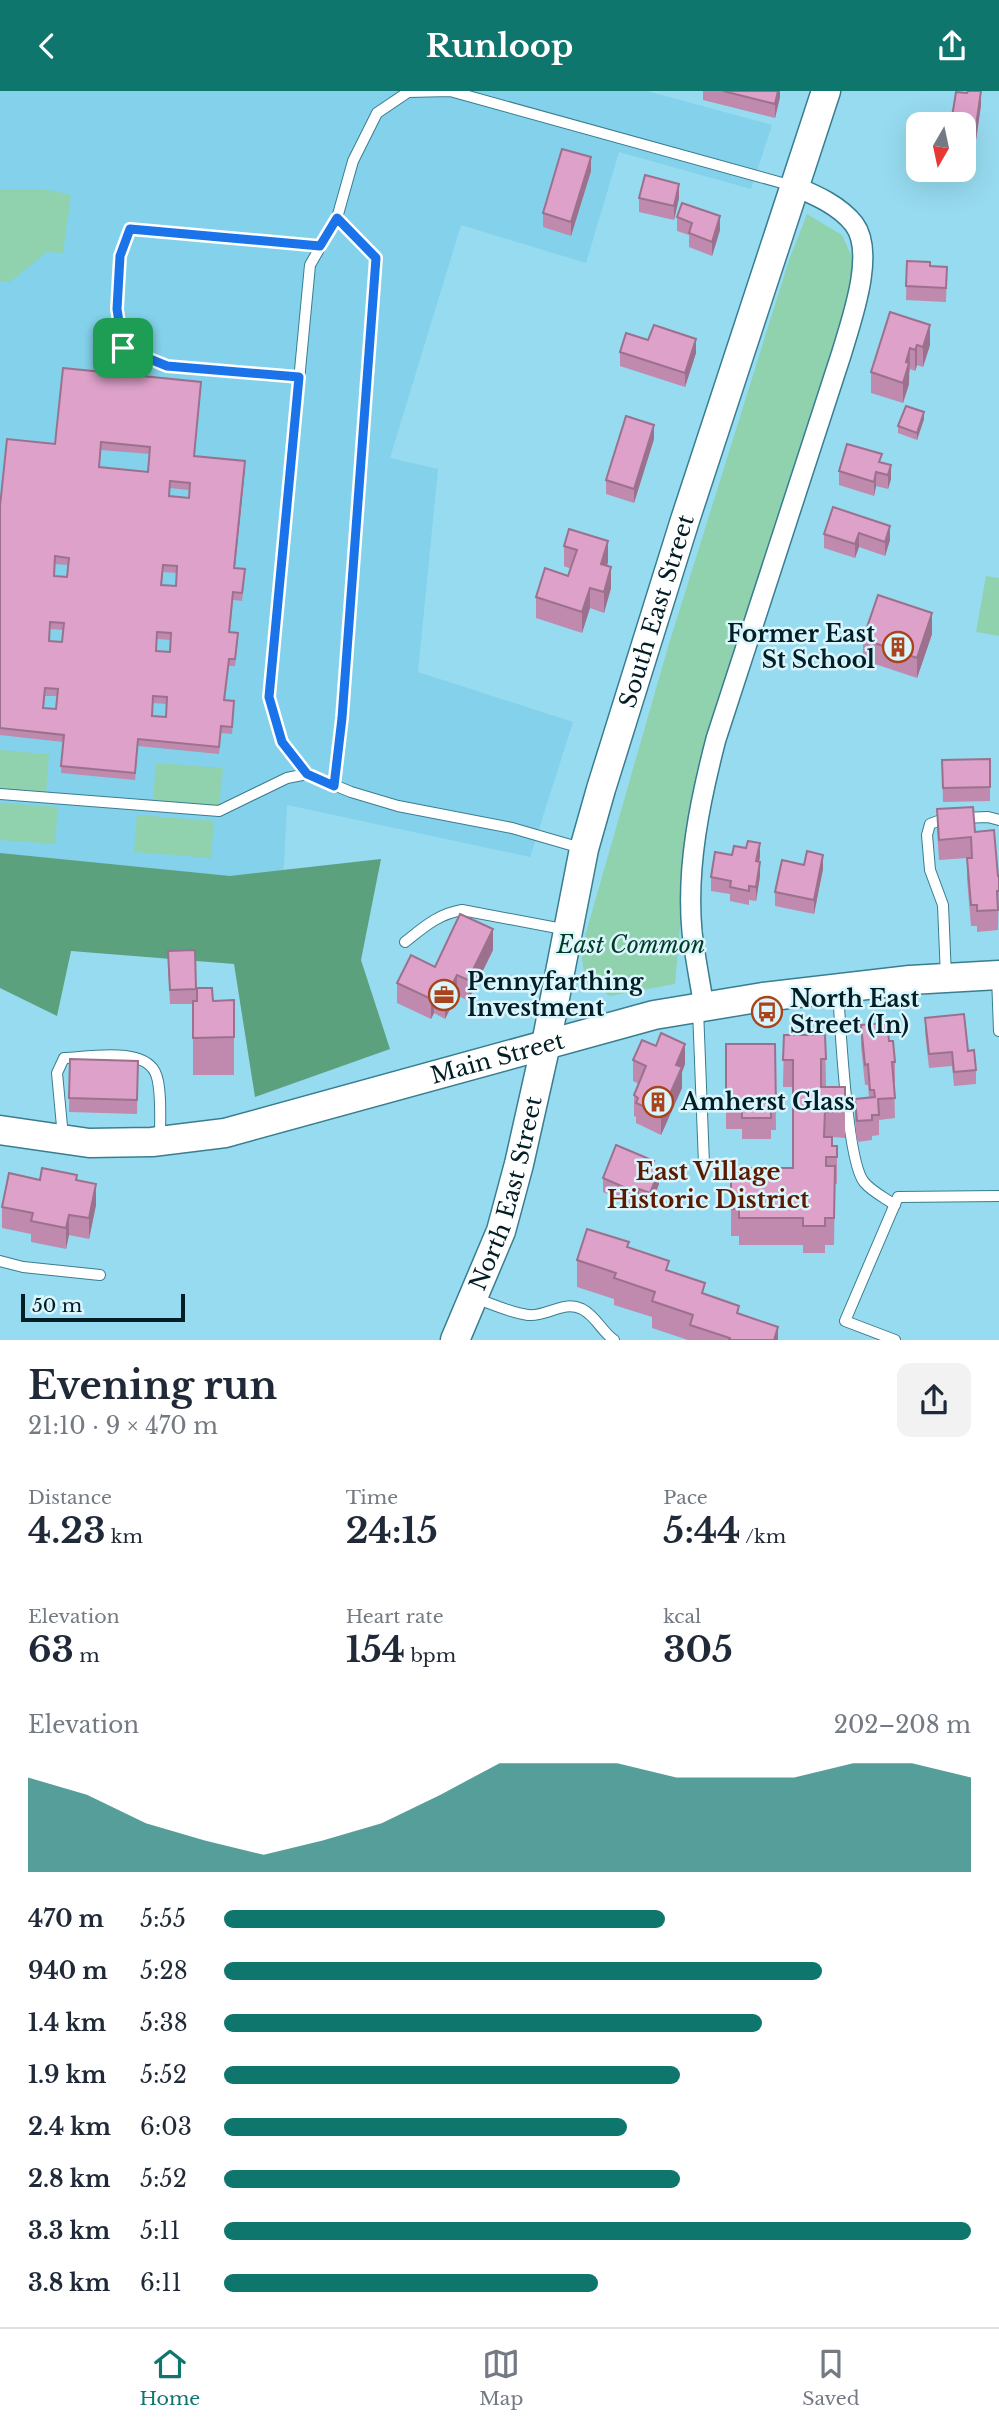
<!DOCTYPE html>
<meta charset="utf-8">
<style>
body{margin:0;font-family:"Libre Baskerville",serif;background:#f2f2f3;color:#1f2937;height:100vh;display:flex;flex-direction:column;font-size:26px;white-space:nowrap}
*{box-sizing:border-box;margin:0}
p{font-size:23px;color:#747a83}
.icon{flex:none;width:38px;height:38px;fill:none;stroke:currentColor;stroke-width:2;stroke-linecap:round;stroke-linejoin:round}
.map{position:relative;height:1249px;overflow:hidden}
.panel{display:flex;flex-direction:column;background:#fff;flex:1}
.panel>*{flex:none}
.needle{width:46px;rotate:189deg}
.tools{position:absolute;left:906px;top:21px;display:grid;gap:14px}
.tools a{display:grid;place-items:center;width:70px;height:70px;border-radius:14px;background:#fff;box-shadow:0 7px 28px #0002;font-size:35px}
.scale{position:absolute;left:21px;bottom:18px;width:164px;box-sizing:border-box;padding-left:7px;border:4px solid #011d25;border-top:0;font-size:19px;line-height:24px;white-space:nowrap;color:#011d25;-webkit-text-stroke:5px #dbf5fd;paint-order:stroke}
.pin{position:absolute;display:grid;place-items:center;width:60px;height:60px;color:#fff;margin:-30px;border-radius:14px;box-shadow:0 4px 10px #0006}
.round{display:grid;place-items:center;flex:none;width:74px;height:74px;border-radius:14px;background:#f2f2f3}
.headline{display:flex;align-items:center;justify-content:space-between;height:119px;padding:0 28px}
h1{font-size:38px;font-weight:800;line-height:52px}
.figures{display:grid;grid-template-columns:repeat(3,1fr);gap:10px;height:119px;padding:7px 28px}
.figures div{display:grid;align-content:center}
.figures b{font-size:35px;font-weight:800}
.figures small{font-size:19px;font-weight:400}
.figures p{font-size:19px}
.chart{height:196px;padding:14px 28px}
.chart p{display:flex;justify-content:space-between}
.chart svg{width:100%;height:126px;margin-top:7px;fill:#0f766e;opacity:.7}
ul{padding:0 28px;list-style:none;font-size:23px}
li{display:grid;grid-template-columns:112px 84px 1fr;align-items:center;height:52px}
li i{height:18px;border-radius:9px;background:#0f766e}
header{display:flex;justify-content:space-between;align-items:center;height:91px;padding:0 28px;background:#0f766e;color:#fff;font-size:32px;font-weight:800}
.dock{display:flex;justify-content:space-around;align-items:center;height:98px;border-top:2px solid #e0e1e3;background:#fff;font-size:19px;color:#747a83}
.dock a{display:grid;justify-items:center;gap:4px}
.dock .selected{color:#0f766e}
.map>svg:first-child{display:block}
.built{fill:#83d1ea}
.green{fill:#90d2ae}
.forest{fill:#5ca17d}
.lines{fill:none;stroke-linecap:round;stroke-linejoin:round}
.service-casing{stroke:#397d90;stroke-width:12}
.minor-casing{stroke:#397d90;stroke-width:22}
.secondary-casing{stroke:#397d90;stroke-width:31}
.service{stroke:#fff;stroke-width:10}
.minor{stroke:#fff;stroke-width:19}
.secondary{stroke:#fff;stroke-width:28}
.wall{fill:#bf8aad;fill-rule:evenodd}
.shaded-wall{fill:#9b718d}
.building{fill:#dea1c9;stroke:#9b718d;stroke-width:2;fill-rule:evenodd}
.route-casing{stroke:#fff;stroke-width:14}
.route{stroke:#1a73e8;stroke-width:9}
.labels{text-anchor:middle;stroke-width:5;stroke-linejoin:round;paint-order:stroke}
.street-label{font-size:23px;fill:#011d25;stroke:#dbf5fd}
.poi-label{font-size:23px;font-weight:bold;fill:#011d25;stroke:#dbf5fd;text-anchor:start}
.park-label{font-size:23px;font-style:italic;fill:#003b23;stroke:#dbf5fd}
.neighbourhood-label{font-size:24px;font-weight:bold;fill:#5a1a00;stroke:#dbf5fd}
</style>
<header><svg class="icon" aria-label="back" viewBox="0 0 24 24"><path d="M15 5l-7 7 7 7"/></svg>Runloop<svg class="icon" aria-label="share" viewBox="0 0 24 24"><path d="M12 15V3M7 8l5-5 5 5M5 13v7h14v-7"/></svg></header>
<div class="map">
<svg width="999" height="1249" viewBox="0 0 999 1249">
<rect width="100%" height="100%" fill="#97dbf0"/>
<polygon class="built" points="0,0 647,0 772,34 751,98 619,61 586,172 461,134 390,367 438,378 418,581 573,631 530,766 287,714 281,831 0,771"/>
<g class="green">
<polygon points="0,98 43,98 71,104 63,162 47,161 10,191 0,190"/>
<polygon points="807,123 842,144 853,168 852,198 756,503 685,779 675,893 610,905 585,890 581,859 668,556 789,169"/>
<polygon points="986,485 999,487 999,545 976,541"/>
<polygon points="0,659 49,663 46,703 0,699"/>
<polygon points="156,672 223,677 219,717 153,712"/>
<polygon points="0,712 58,716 55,753 0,749"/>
<polygon points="137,724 214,730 211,767 134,761"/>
</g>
<polygon class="forest" points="0,762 230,785 381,768 361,869 390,958 255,1006 234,873 71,860 57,925 0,897"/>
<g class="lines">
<g class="service-casing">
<g id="service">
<polyline points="299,286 167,275 123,257 117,218 120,165 130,138 320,155"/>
<polyline points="334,695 342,627 376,167 337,127"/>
<polyline points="0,703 219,720 287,687 307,683"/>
<polyline points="961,727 988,726 999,729"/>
<polyline points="581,757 512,737 398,715 351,701 307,683 282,651 269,605 310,174 337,127 353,70 377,22 408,1 450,0 793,95"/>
<path d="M 405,851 C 424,836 438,823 462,819 L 568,839"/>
<polyline points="997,885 999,940"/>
<polyline points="946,886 943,814 930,779 927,744 930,733 946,727"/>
<path d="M 838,898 C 840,932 847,1071 864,1091 C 871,1100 885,1107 895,1114"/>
<polyline points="698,918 704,1073"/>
<path d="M 63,1046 L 57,982 L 64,967 C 89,966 142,956 155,981 C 162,994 160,1030 160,1046"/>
<polyline points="0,1170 23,1176 100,1184"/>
<path d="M 475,1207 C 492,1213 511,1222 528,1224 C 548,1226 562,1209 582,1218 C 596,1225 602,1241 614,1249"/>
<polyline points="895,1249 845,1230 898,1106 999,1105"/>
</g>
</g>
<g class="minor-casing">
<path id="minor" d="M 704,916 C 700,891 695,866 692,841 C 686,776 700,710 716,648 L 842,261 C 851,230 876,162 854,133 C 839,114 815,104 794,95"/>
</g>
<g class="secondary-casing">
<g id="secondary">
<path id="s1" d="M 0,1039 L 89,1052 L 152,1051 L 225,1042 L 654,924 L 763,906 L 910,889 L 999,884"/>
<path id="s2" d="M 455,1249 L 501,1140 L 519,1073 L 546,953 L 584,758 L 601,698 L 685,429 L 826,0"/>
</g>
</g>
<use href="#service" class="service"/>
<use href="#minor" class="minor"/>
<use href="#secondary" class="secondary"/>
</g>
<g class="wall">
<polygon points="703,0 780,0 780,6 775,27 703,9"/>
<polygon points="956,1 967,2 981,14 976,49 964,47 964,33 951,33"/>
<polygon points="591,80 571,145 543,136 543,122"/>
<polygon points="639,107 679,107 674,129 639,121"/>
<polygon points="677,126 720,139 712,165 689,156 689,144 677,140"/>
<polygon points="907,170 930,175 947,176 946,211 906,209"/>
<polygon points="890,221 930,254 923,276 917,274 915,280 910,278 909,282 909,293 903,312 871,302 871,281"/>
<polygon points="620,261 696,262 685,296 620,275"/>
<path d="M 201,298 L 194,365 L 245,377 L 235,477 L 245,485 L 242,510 L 233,509 L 230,541 L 238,549 L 235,575 L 229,575 L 225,609 L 234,617 L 232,643 L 221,642 L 219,663 L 138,655 L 135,689 L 61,682 L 63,651 L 0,644 L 0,415 L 55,353 ZM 101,359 L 150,363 L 148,381 L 99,376 ZM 170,397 L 189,399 L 189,407 L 170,406 ZM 55,473 L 68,474 L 67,486 L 54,485 ZM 163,481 L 177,482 L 176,495 L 162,494 ZM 50,538 L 63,539 L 62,551 L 49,550 ZM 157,548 L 171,549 L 170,561 L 156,560 ZM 45,605 L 57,605 L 56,618 L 44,617 ZM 153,612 L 167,613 L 166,626 L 152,625 Z"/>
<polygon points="924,328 917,349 898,342 898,335"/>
<polygon points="654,348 634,412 606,403 606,389"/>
<polygon points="882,372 891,388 888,398 876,395 874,405 839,394 839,380"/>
<polygon points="833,416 890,449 885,465 859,456 855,467 824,457 824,443"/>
<polygon points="569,438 608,471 607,474 611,497 604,522 590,517 582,542 536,527 536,506 568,485 571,478 564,475 564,455"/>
<polygon points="932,543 917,587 863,569 863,548"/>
<polygon points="990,668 990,710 943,711 942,669"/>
<polygon points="937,718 975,741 998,785 999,785 998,839 977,841 977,835 971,835 967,788 967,767 939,769 937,739"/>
<polygon points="760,766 759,770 760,785 756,810 749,809 749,814 730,810 730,803 711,800 711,786"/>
<polygon points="823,778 814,823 775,815 775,801"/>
<polygon points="493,859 468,910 457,904 445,928 434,922 431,928 397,912 397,892 435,876"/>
<polygon points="168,874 196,898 196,910 234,909 234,984 193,984 193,913 170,913"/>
<polygon points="925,927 968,960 976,979 976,993 954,995 952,975 929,977 925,941"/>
<polygon points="861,934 889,950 895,971 895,992 894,992 895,1027 879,1029 879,1044 872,1045 872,1049 857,1051 855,1029 855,1008 869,1007 868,994 865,994 861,955"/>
<polygon points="784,944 825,944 826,995 821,995 821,996 845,996 845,1047 832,1046 832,1055 837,1055 837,1093 835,1093 834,1154 825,1154 825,1162 803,1162 803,1154 739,1154 739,1145 731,1145 731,1085 793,1077 793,996 783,996"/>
<polygon points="726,953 775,953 776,1039 771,1039 771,1048 742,1048 742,1038 726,1038"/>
<polygon points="70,968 138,970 137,1023 69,1021"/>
<polygon points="633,969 685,973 682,981 682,997 661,1044 636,1032 636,1026 634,1025 634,1004 639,993 633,990"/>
<polygon points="654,1077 659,1093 650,1116 639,1112 637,1116 603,1101 603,1087"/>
<polygon points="40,1089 77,1090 96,1114 89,1148 69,1144 66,1158 31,1151 31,1143 2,1137 2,1116"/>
<polygon points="629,1157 739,1223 778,1249 688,1249 652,1237 652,1226 614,1214 614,1208 577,1196 577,1169"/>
</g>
<g class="shaded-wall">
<polygon points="778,0 780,0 780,6 775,27 775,13"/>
<polygon points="981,0 981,14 976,49 976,35"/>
<polygon points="591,66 591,80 571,145 571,131"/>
<polygon points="679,93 679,107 674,129 674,115"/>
<polygon points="720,125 720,139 712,165 712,151"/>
<polygon points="930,234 930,254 923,276 923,256"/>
<polygon points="696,248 696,262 685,296 685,282"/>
<polygon points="917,254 917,274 915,280 915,259"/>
<polygon points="910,257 909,293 903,312 903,292 906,271"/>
<polygon points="924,321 924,328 917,349 917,342"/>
<polygon points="654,334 654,348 634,412 634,398"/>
<polygon points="245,370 245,377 234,484 234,477"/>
<polygon points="891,374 891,388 888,398 888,384"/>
<polygon points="876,381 876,395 874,405 874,391"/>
<polygon points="890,435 890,449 885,465 885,451"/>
<polygon points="859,442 859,456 855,467 855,453"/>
<polygon points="608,450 608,471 601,493 601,473"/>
<polygon points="611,476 611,497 604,522 604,501"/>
<polygon points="590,497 590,517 582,542 582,521"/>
<polygon points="932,522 932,543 917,587 917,567"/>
<polygon points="760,752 760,766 756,784 756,770"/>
<polygon points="823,764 823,778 814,823 814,809"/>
<polygon points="760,771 760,785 756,810 756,796"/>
<polygon points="493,838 493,859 468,910 468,889"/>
<polygon points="457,884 457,904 445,928 445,907"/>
<polygon points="434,902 434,922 431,928 431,908"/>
<polygon points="685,953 685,973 682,981 682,997 661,1044 661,1023 676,974"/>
<polygon points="659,1079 659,1093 650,1116 650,1102"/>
<polygon points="96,1093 96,1114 89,1148 89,1127"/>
<polygon points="639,1098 639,1112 637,1116 637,1102"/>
<polygon points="69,1124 69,1144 66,1158 66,1137"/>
<polygon points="778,1236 778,1249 774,1249"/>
</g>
<g class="building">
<polygon points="723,0 778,0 775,13"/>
<polygon points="968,0 981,0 976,35 951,32 956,1 967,2"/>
<polygon points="562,58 591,66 571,131 543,122"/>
<polygon points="645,84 679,93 674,115 639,107"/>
<polygon points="682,112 720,125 712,151 689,142 692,132 677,126"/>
<polygon points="907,170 930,171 930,175 947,176 946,197 906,195"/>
<polygon points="890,221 930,234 923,256 917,254 915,259 910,257 906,271 909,272 903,292 871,281"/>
<polygon points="654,234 696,248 685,282 620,261 626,242 648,249"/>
<path d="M 63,277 L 201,291 L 194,365 L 245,370 L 234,477 L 245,478 L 242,502 L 233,501 L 229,541 L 238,542 L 235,568 L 229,568 L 224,609 L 234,610 L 232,636 L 221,635 L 219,656 L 138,648 L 135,682 L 61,675 L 64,644 L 0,637 L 0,415 L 7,348 L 55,353 ZM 101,351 L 150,356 L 148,381 L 99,376 ZM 170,390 L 190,392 L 189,407 L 169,405 ZM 55,465 L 69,467 L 67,486 L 54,485 ZM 163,474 L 177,475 L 176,495 L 161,494 ZM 50,531 L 64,532 L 62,551 L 49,550 ZM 157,541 L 171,542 L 170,561 L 156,560 ZM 45,597 L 58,598 L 56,618 L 43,617 ZM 153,605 L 167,606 L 166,626 L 152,625 Z"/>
<polygon points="906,315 924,321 917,342 898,335"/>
<polygon points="626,325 654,334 634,398 606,389"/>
<polygon points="847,353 882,363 879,371 891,374 888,384 876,381 874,391 839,380"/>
<polygon points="833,416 890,435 885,451 859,442 855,453 824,443"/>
<polygon points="569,438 608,450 601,473 611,476 604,501 590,497 582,521 536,506 545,477 568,485 577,459 564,455"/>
<polygon points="878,504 932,522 917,567 863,548"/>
<polygon points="990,668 990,696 943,697 942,669"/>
<polygon points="973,716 975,741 994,739 998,785 999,785 999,800 997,800 998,819 977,820 977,814 971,814 967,767 972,767 971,746 939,749 937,718"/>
<polygon points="748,750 760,752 756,770 760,771 756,796 749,795 749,800 730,796 731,790 711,786 715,761 732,764 734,755 746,757"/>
<polygon points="807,760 823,764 814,809 775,801 782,769 804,774"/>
<polygon points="460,823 493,838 468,889 457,884 445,907 434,902 431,908 397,892 411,864 435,876"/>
<polygon points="195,859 196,898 170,899 168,860"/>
<polygon points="197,897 212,897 213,910 234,909 234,946 193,947 193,910 197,910"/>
<polygon points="964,923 968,960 974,959 976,979 954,981 952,961 929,963 925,927"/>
<polygon points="887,932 889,950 893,950 895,971 892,971 895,1007 878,1008 879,1024 872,1024 872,1029 857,1030 855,1008 875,1006 874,999 870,999 868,973 865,974 861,934"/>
<polygon points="661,942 685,953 676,974 682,976 661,1023 636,1012 638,1007 634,1004 646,975 633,969 642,949 656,955"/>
<polygon points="784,944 825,944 826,968 821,968 821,996 845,996 845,1020 825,1019 824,1046 832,1046 832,1055 837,1055 837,1066 826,1066 826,1075 835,1075 834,1127 825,1127 825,1135 803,1135 803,1127 739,1127 739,1118 731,1118 731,1085 738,1085 738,1077 793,1077 793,969 783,969"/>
<polygon points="726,953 775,953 776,1018 771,1018 771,1027 742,1027 742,1018 726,1018"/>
<polygon points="70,968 138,970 137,1009 69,1007"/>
<polygon points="616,1054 654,1070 651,1076 659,1079 650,1102 639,1098 637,1102 603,1087"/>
<polygon points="42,1077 77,1084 76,1089 96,1093 89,1127 69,1124 66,1137 31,1130 33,1122 2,1116 9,1082 40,1089"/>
<polygon points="587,1138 629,1151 627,1156 669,1170 666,1179 705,1192 702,1202 739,1215 737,1222 778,1236 774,1249 729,1249 730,1247 690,1234 693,1224 652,1210 655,1201 614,1187 616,1182 577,1169"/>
</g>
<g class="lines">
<g class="route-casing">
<polygon id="route" points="337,127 376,167 342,627 334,695 307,683 282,651 269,606 299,286 167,275 123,257 117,218 120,165 130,138 320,155"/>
</g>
<use href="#route" class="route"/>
</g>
<defs>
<g id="building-ring" transform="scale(1.575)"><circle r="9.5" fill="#dbf5fd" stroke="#a9431b" stroke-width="1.5"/><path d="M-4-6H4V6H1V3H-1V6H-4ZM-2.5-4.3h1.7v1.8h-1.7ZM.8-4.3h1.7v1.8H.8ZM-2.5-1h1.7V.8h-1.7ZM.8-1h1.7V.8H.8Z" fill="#a9431b"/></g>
<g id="office-ring" transform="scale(1.575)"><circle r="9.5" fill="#dbf5fd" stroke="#a9431b" stroke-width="1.5"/><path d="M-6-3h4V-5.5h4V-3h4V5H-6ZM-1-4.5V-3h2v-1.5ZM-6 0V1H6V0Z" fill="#a9431b"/></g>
<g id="bus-ring" transform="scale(1.575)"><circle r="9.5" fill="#dbf5fd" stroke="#a9431b" stroke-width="1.5"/><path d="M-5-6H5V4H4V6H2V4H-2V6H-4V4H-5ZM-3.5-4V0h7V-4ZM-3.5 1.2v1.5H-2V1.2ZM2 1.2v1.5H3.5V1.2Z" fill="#a9431b"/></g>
</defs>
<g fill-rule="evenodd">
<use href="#building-ring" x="898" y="556"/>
<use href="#office-ring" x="444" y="904"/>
<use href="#bus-ring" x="767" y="921"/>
<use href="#building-ring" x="658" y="1011"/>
</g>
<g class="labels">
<g class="street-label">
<text dy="8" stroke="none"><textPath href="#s2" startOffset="758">South East Street</textPath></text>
<text dy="8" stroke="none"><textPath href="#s1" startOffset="509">Main Street</textPath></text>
<text dy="8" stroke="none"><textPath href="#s2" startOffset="156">North East Street</textPath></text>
</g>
<g class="poi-label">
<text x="875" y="551" text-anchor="end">Former East<tspan x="875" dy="26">St School</tspan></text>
<text x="467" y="899">Pennyfarthing<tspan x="467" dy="26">Investment</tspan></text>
<text x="790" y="916">North East<tspan x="790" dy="26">Street (In)</tspan></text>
<text x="681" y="1019">Amherst Glass</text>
</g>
<g class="park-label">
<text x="631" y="862">East Common</text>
</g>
<g class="neighbourhood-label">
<text x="708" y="1089">East Village<tspan x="708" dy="28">Historic District</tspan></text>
</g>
</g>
</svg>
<div class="tools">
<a><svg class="needle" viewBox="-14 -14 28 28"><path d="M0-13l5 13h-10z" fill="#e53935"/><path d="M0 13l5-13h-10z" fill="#747a83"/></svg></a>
</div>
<div class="scale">50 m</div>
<div class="pin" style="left:123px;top:257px;background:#1e9e55"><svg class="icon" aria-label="arrive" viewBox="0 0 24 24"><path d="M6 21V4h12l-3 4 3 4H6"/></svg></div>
</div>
<section class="panel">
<div class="headline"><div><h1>Evening run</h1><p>21:10 · 9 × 470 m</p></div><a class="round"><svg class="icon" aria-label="share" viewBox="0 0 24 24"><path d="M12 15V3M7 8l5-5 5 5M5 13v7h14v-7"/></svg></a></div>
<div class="figures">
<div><p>Distance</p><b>4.23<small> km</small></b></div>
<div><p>Time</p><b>24:15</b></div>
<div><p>Pace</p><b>5:44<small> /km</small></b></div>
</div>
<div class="figures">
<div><p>Elevation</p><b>63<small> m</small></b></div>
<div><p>Heart rate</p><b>154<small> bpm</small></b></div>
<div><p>kcal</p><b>305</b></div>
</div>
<div class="chart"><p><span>Elevation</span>202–208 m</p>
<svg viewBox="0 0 160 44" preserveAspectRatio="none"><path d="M0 44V11L10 17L20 27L30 33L40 38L50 33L60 27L70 17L80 6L90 6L100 6L110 11L120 11L130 11L140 6L150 6L160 11V44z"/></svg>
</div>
<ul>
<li><b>470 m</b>5:55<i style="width:59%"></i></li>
<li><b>940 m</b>5:28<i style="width:80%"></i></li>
<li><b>1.4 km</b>5:38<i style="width:72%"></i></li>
<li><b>1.9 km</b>5:52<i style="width:61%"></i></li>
<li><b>2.4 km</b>6:03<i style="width:54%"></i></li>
<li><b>2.8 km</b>5:52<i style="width:61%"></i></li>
<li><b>3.3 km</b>5:11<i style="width:100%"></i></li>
<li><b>3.8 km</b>6:11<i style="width:50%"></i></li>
</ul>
</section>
<nav class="dock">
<a class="selected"><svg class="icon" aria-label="home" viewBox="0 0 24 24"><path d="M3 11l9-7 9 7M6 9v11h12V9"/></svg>Home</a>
<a><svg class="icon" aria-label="map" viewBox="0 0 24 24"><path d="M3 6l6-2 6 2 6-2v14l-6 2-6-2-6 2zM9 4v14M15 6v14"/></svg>Map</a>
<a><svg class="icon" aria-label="saved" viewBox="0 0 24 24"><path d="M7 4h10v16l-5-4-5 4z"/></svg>Saved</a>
</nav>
